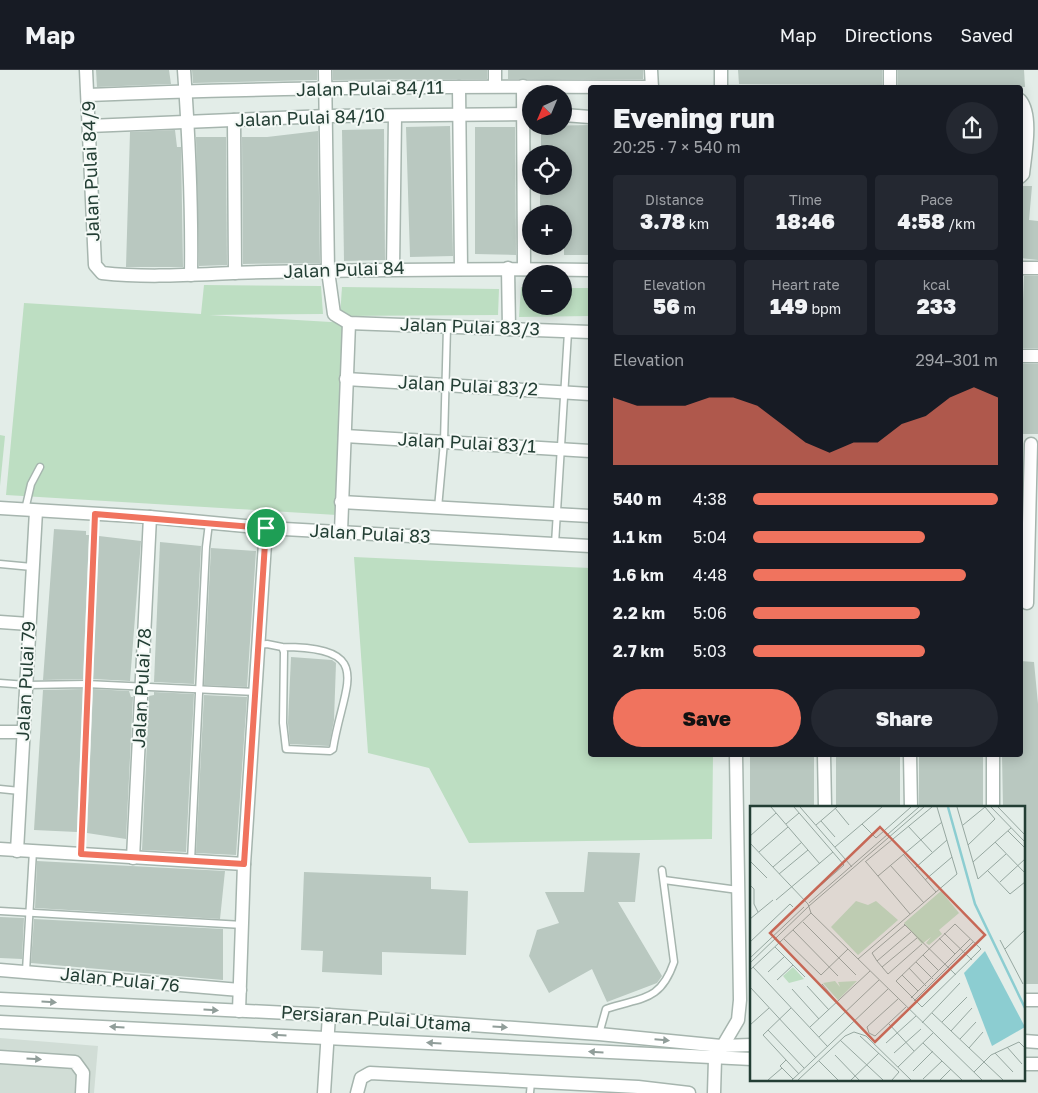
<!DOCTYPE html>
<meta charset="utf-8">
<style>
body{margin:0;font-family:"Golos Text",sans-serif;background:#242831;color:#f1f3f6;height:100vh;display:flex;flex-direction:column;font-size:19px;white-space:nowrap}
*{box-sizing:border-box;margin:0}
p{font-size:16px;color:#9ea1a6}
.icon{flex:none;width:28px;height:28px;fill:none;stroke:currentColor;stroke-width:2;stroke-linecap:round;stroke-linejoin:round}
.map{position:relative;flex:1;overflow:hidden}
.panel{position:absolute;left:588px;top:15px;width:435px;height:672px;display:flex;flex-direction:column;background:#171b24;border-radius:5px;box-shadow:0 2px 12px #0003}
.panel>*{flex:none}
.needle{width:32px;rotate:224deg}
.controls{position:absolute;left:522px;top:15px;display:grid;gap:10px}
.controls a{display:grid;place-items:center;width:50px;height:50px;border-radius:50%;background:#171b24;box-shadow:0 2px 12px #0003;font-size:25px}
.pin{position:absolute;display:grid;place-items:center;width:42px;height:42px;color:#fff;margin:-21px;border:2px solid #fff;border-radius:50%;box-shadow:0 1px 5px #0007}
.round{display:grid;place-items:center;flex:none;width:52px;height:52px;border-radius:26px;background:#242831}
.overview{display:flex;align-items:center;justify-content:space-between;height:85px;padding:0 25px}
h1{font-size:28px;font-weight:800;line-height:38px}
.stats{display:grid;grid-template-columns:repeat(3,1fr);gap:8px;height:85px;padding:5px 25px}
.stats div{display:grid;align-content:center;border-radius:5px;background:#242831;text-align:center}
.stats b{font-size:21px;font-weight:800}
.stats small{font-size:14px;font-weight:400}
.stats p{font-size:14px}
.chart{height:140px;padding:10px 25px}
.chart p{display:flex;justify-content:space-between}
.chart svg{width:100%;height:90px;margin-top:5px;fill:#f0735e;opacity:.7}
.cta{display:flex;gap:10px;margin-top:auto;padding:10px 25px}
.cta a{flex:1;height:58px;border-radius:30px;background:#f0735e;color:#111;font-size:20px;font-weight:800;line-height:58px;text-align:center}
.cta a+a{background:#242831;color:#f1f3f6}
ul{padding:0 25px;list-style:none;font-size:16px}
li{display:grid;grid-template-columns:80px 60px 1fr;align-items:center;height:38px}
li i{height:12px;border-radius:6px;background:#f0735e}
header{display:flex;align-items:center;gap:30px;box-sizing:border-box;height:70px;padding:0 25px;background:#171b24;border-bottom:1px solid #363941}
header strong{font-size:24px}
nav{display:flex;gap:28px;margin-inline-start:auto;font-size:18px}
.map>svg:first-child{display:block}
.built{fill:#d1ddd6}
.green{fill:#bddec2}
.building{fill:#b9c8c0}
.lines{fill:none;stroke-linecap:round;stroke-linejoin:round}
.lane-casing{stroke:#a6b5ae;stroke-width:9}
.street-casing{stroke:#a6b5ae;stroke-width:15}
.lane{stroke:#fff;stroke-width:6}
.street{stroke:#fff;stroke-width:12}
.oneway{fill:#919e9a}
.route-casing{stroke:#fff;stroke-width:10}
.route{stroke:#f0735e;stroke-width:6}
.labels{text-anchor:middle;stroke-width:4;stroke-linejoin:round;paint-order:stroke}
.street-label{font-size:18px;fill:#233e34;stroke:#f4f9f6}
.inset-river{fill:none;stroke:#8ccdd1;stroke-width:2.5}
.inset-road{fill:none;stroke:#96a7a0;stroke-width:1}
.view{fill:#c76856;fill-opacity:0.15;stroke:#c76856;stroke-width:2.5}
.inset-edge{fill:none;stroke:#233e34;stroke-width:2.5}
</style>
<header>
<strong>Map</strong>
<nav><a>Map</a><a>Directions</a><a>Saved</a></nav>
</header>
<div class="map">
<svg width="1038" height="1023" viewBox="0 0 1038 1023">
<rect width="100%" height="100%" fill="#e3ede8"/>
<polygon class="built" points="0,968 98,976 94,1023 0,1023"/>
<g class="green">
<polygon points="204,215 321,216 323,244 209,245 348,253 337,445 6,425 24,233 201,244"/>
<polygon points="342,217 499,219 498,245 340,246"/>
<polygon points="521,217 531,218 531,236 564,236 564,218 590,218 590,246 519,247"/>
<polygon points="0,365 5,366 0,416"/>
<polygon points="354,487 590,498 590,685 713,685 712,769 469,773 429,698 368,683"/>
</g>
<g class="building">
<polygon points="96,0 169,0 171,14 97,17"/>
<polygon points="192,0 317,0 317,10 193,13"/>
<polygon points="333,0 487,0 487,9 333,10"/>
<rect x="508" y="0" width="135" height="9"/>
<polygon points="738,0 882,0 882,15 739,14"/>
<polygon points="898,0 1024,0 1025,17 898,15"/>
<polygon points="590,55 589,185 564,185 564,144 540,144 540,116 564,116 564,84 541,84 541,56"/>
<polygon points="450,56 453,186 410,187 406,57"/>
<polygon points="475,57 515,57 516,185 475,184"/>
<polygon points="384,59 385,190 344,191 342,60"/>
<polygon points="175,60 177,77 181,77 183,197 126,197 130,62"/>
<polygon points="318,61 320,193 243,194 242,67 267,67"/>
<polygon points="196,67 226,67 227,195 199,196"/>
<polygon points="1020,116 1032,116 1029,150 1038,151 1038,190 1020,188"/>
<polygon points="1024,206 1038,206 1038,278 1021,278"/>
<rect x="1020" y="294" width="18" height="70"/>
<polygon points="54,459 86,461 86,465 89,465 83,609 43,610"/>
<polygon points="99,466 141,471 130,611 93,609"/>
<polygon points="160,472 201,476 194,614 154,612"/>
<polygon points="211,478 256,481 247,617 204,615"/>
<polygon points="291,587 332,590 336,593 334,650 329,676 290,674 288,653"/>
<polygon points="1020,591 1034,592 1038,634 1038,914 1024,914 1024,737 1003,737 1002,685 1020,685"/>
<polygon points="83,619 77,762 34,760 43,620"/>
<polygon points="93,619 129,621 131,627 133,627 126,769 87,763"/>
<polygon points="154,622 194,624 186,782 142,780 149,626 154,625"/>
<polygon points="204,625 247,627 236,785 196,783"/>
<rect x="750" y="685" width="64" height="52"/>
<rect x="836" y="685" width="64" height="52"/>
<rect x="919" y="685" width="64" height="52"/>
<polygon points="588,782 640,783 635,832 618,832 662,906 657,913 607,932 592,899 549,923 529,886 537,860 559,853 545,822 584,822"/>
<polygon points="37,791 225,801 220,849 35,838"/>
<polygon points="304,802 431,807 431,819 468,821 466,885 382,882 382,905 322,902 323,881 301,880"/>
<polygon points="0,847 24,848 22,889 0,888"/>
<polygon points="34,849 223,859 223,910 31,893"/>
</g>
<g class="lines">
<g class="lane-casing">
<g id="lane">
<polyline points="438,438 444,372 447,257"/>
<polyline points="25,440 31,414 40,397"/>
<polyline points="555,474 568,262"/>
<polyline points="0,494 32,497"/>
<path d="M 258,575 L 267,574 L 282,577 L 284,582 L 283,653 L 286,679 L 330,681 L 333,679 C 343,614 378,577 282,577"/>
<polyline points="0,613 27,615 86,614 256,622"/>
<polyline points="0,719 20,721"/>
<polyline points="81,784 95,444"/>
<polyline points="191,791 206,477 209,453"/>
<polyline points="664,810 738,820"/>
<polyline points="0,841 243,855"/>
<polyline points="26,901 33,781"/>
<path d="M 599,964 L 606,939 C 640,927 660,933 674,892 L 662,800"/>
<polyline points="530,1023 531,1012"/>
</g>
</g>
<g class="street-casing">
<g id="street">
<path d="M 86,0 L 95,195 L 102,203 C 156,209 210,203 264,202 C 373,200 481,198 590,200"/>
<path d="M 184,0 C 189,69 192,136 191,205"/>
<polyline points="325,0 328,201 334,244 349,253 590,262"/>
<polyline points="495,0 495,16"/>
<polyline points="651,0 652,18"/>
<polyline points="721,0 721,18"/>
<polyline points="890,0 890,18"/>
<polyline points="523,16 524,199"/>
<polyline points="459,17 461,198"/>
<path d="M 88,25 C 276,17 464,16 652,17"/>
<path d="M 1020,30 C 1033,45 1025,85 1023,104 L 1020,107"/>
<polyline points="564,45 590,47"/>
<polyline points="234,50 235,203"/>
<polyline points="89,56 327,46 531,44"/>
<polyline points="508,198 509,259"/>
<polyline points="1020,198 1038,198"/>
<polyline points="393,199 395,46"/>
<polyline points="1020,286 1038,286"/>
<polyline points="346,309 590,324"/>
<polyline points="345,366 590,381"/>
<polyline points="341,432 590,446"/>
<polyline points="0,438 150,447 266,458 590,476"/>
<polyline points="341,462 349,253"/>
<polyline points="1027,533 1031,374"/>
<polyline points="0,552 29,554"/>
<polyline points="0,662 23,662"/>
<polyline points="824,685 825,737"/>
<polyline points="910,685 911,737"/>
<polyline points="993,737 993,685"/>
<polyline points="0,779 244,794"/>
<polyline points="17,781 36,441"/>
<polyline points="133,788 150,447"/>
<polyline points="0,900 240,920"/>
<polyline points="0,929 329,945 599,964 721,976 752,975"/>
<polyline points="1024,930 1038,930"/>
<polyline points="239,941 244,794 266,458"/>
<polyline points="0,952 752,989"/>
<polyline points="1024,971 1038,972"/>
<polyline points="0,987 75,992 83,1003 82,1023"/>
<polyline points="1024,994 1038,994"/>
<polyline points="324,1023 329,945"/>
<polyline points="357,1023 361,1008 370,1003 638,1017 689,1023"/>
<polyline points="714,1023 715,989 738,950 740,930 736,685"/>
</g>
</g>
<use href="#lane" class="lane"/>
<use href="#street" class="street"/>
</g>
<defs><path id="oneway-solid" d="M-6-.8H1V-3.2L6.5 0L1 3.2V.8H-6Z" transform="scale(1.25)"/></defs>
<g class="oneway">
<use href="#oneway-solid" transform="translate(49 932) rotate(3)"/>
<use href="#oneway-solid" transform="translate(211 940) rotate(3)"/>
<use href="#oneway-solid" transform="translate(117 957) rotate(-177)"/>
<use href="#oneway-solid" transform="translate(500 957) rotate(4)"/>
<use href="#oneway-solid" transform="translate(279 965) rotate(-177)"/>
<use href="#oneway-solid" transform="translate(662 970) rotate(5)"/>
<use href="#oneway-solid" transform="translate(434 973) rotate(-177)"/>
<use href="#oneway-solid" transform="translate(596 982) rotate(-177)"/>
<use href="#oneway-solid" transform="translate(34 989) rotate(3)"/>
</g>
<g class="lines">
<g class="route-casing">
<polygon id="route" points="95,444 266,458 244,794 81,784"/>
</g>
<use href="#route" class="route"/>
</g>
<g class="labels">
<g class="street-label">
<text transform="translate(370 19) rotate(-1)" y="6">Jalan Pulai 84/11</text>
<text transform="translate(310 48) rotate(-2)" y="6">Jalan Pulai 84/10</text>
<text transform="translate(91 101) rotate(-92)" y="6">Jalan Pulai 84/9</text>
<text transform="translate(344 200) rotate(-2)" y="6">Jalan Pulai 84</text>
<text transform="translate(470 257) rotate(2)" y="6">Jalan Pulai 83/3</text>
<text transform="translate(468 316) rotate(3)" y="6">Jalan Pulai 83/2</text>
<text transform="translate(467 373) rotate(3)" y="6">Jalan Pulai 83/1</text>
<text transform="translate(370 464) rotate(3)" y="6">Jalan Pulai 83</text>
<text transform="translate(26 611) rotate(-87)" y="6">Jalan Pulai 79</text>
<text transform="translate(142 618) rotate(-87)" y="6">Jalan Pulai 78</text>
<text transform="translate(120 910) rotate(6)" y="6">Jalan Pulai 76</text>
<text transform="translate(376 949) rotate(4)" y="6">Persiaran Pulai Utama</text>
</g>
</g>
<g transform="translate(750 736)">
<rect width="275" height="275" fill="#e3ede8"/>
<path d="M 191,85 L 209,107 L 189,124 L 192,128 L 179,139 L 176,137 L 181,131 L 172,138 L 154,117 ZM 106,95 L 118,99 L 126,95 L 148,114 L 108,149 L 81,121 ZM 43,161 L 54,173 L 39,177 L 33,170 ZM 85,175 L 90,181 L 88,176 L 107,175 L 88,194 L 73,177 Z" fill="#bddec2"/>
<path d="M 235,145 L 275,221 L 242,240 L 214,167 Z" fill="#8ccdd1"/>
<path class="inset-river" d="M 198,1 L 225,98 L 275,202"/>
<path class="inset-road" d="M 21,1 L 70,58M 44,1 L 94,59 L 54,94M 50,1 L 102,61M 207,1 L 228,73 L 256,48M 241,1 L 275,36M 248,1 L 275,29M 85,2 L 99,19M 71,15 L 85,31M 36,18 L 49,7M 112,18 L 126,32 L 161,1M 66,19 L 87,1M 213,19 L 235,1M 158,20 L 182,46M 258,25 L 275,42M 0,30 L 26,7M 245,36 L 275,67M 0,37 L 58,98 L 61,107 L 232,274M 218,39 L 245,13 L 235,1M 85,41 L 132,1M 9,46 L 38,21M 153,48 L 186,86M 0,55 L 17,72M 115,56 L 182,1M 116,56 L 160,108M 223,56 L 261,22M 140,59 L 174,97M 23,61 L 52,36M 165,62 L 197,34M 238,65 L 260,88 L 275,76M 29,68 L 58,44M 128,70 L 192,16M 175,74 L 202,51M 250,76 L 275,53M 0,79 L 4,83 L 4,98 L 8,106M 26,94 L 83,46M 59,97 L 169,1M 0,113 L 23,94M 53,116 L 106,169M 154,118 L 206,169M 205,118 L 231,143 L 172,201 L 146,175 ZM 155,119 L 122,147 L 127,155 L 138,168 L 172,138M 43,124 L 88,170M 194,127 L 222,154M 189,132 L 205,148M 34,133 L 71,169 L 98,143M 250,134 L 273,178M 0,136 L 40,98 L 43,101M 25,141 L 55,171M 255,143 L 275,124M 173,149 L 189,165M 0,152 L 54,101M 108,153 L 207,68 L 187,1M 127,155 L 161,126M 166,156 L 183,173M 0,157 L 59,100 L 174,1M 3,161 L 78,241M 132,161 L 167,132M 159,162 L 176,180M 0,164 L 61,107M 18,166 L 34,151M 152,169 L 168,185M 27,174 L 43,159M 72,178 L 87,196M 57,180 L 79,204M 0,181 L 66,252M 42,183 L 69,213M 161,192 L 220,133M 148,193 L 117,221 L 119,227 L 125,230 L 156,201M 164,195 L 223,136M 41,202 L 13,229 L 49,268M 182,207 L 253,274M 192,216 L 217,191M 172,217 L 210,177M 139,218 L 164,245M 0,219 L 19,202M 60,221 L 120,165M 18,224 L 54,262M 201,225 L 222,202M 110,230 L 149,266 L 142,274M 69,231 L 129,174M 210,233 L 226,216M 90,234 L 133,274M 136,237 L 166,210M 173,237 L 212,274M 257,241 L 272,258M 219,242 L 233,226M 144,247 L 171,223M 245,247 L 263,266M 85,249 L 109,274M 36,254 L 30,260 L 43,273M 69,255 L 88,274M 148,261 L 183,227M 163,265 L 183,245M 224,266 L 241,249 L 269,236 L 275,242M 173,273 L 192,255M 18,274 L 32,262M 42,274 L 138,183M 48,274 L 95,230 L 104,226 L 116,230 L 161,274M 101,274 L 129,247M 190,274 L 201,263"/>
<path class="view" d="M 130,21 L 235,129 L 125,236 L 20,127 Z"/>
<rect width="275" height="275" class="inset-edge"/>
</g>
</svg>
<div class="controls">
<a><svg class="needle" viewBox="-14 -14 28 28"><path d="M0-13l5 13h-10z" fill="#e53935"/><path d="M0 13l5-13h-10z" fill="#9ea1a6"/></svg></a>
<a><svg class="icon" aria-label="locate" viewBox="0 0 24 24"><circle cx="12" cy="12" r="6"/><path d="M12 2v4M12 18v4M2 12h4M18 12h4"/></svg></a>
<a>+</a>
<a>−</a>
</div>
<div class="pin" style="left:266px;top:458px;background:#1e9e55"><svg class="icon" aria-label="arrive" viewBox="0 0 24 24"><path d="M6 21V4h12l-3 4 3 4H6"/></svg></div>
<section class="panel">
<div class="overview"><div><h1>Evening run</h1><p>20:25 · 7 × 540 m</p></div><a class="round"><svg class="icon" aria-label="share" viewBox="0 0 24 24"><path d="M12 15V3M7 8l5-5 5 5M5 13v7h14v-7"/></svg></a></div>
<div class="stats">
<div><p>Distance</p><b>3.78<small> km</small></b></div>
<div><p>Time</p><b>18:46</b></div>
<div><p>Pace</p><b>4:58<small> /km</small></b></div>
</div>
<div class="stats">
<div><p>Elevation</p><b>56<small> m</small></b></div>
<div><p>Heart rate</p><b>149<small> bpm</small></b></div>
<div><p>kcal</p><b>233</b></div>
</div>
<div class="chart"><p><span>Elevation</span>294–301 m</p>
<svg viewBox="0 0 160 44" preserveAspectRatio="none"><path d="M0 44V11L10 15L20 15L30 15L40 11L50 11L60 15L70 24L80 33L90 38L100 33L110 33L120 24L130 20L140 11L150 6L160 11V44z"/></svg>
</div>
<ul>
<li><b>540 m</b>4:38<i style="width:100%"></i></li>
<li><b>1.1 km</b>5:04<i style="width:70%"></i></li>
<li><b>1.6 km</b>4:48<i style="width:87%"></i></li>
<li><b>2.2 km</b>5:06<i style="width:68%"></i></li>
<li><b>2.7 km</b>5:03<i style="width:70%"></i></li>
</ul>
<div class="cta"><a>Save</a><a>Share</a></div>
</section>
</div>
